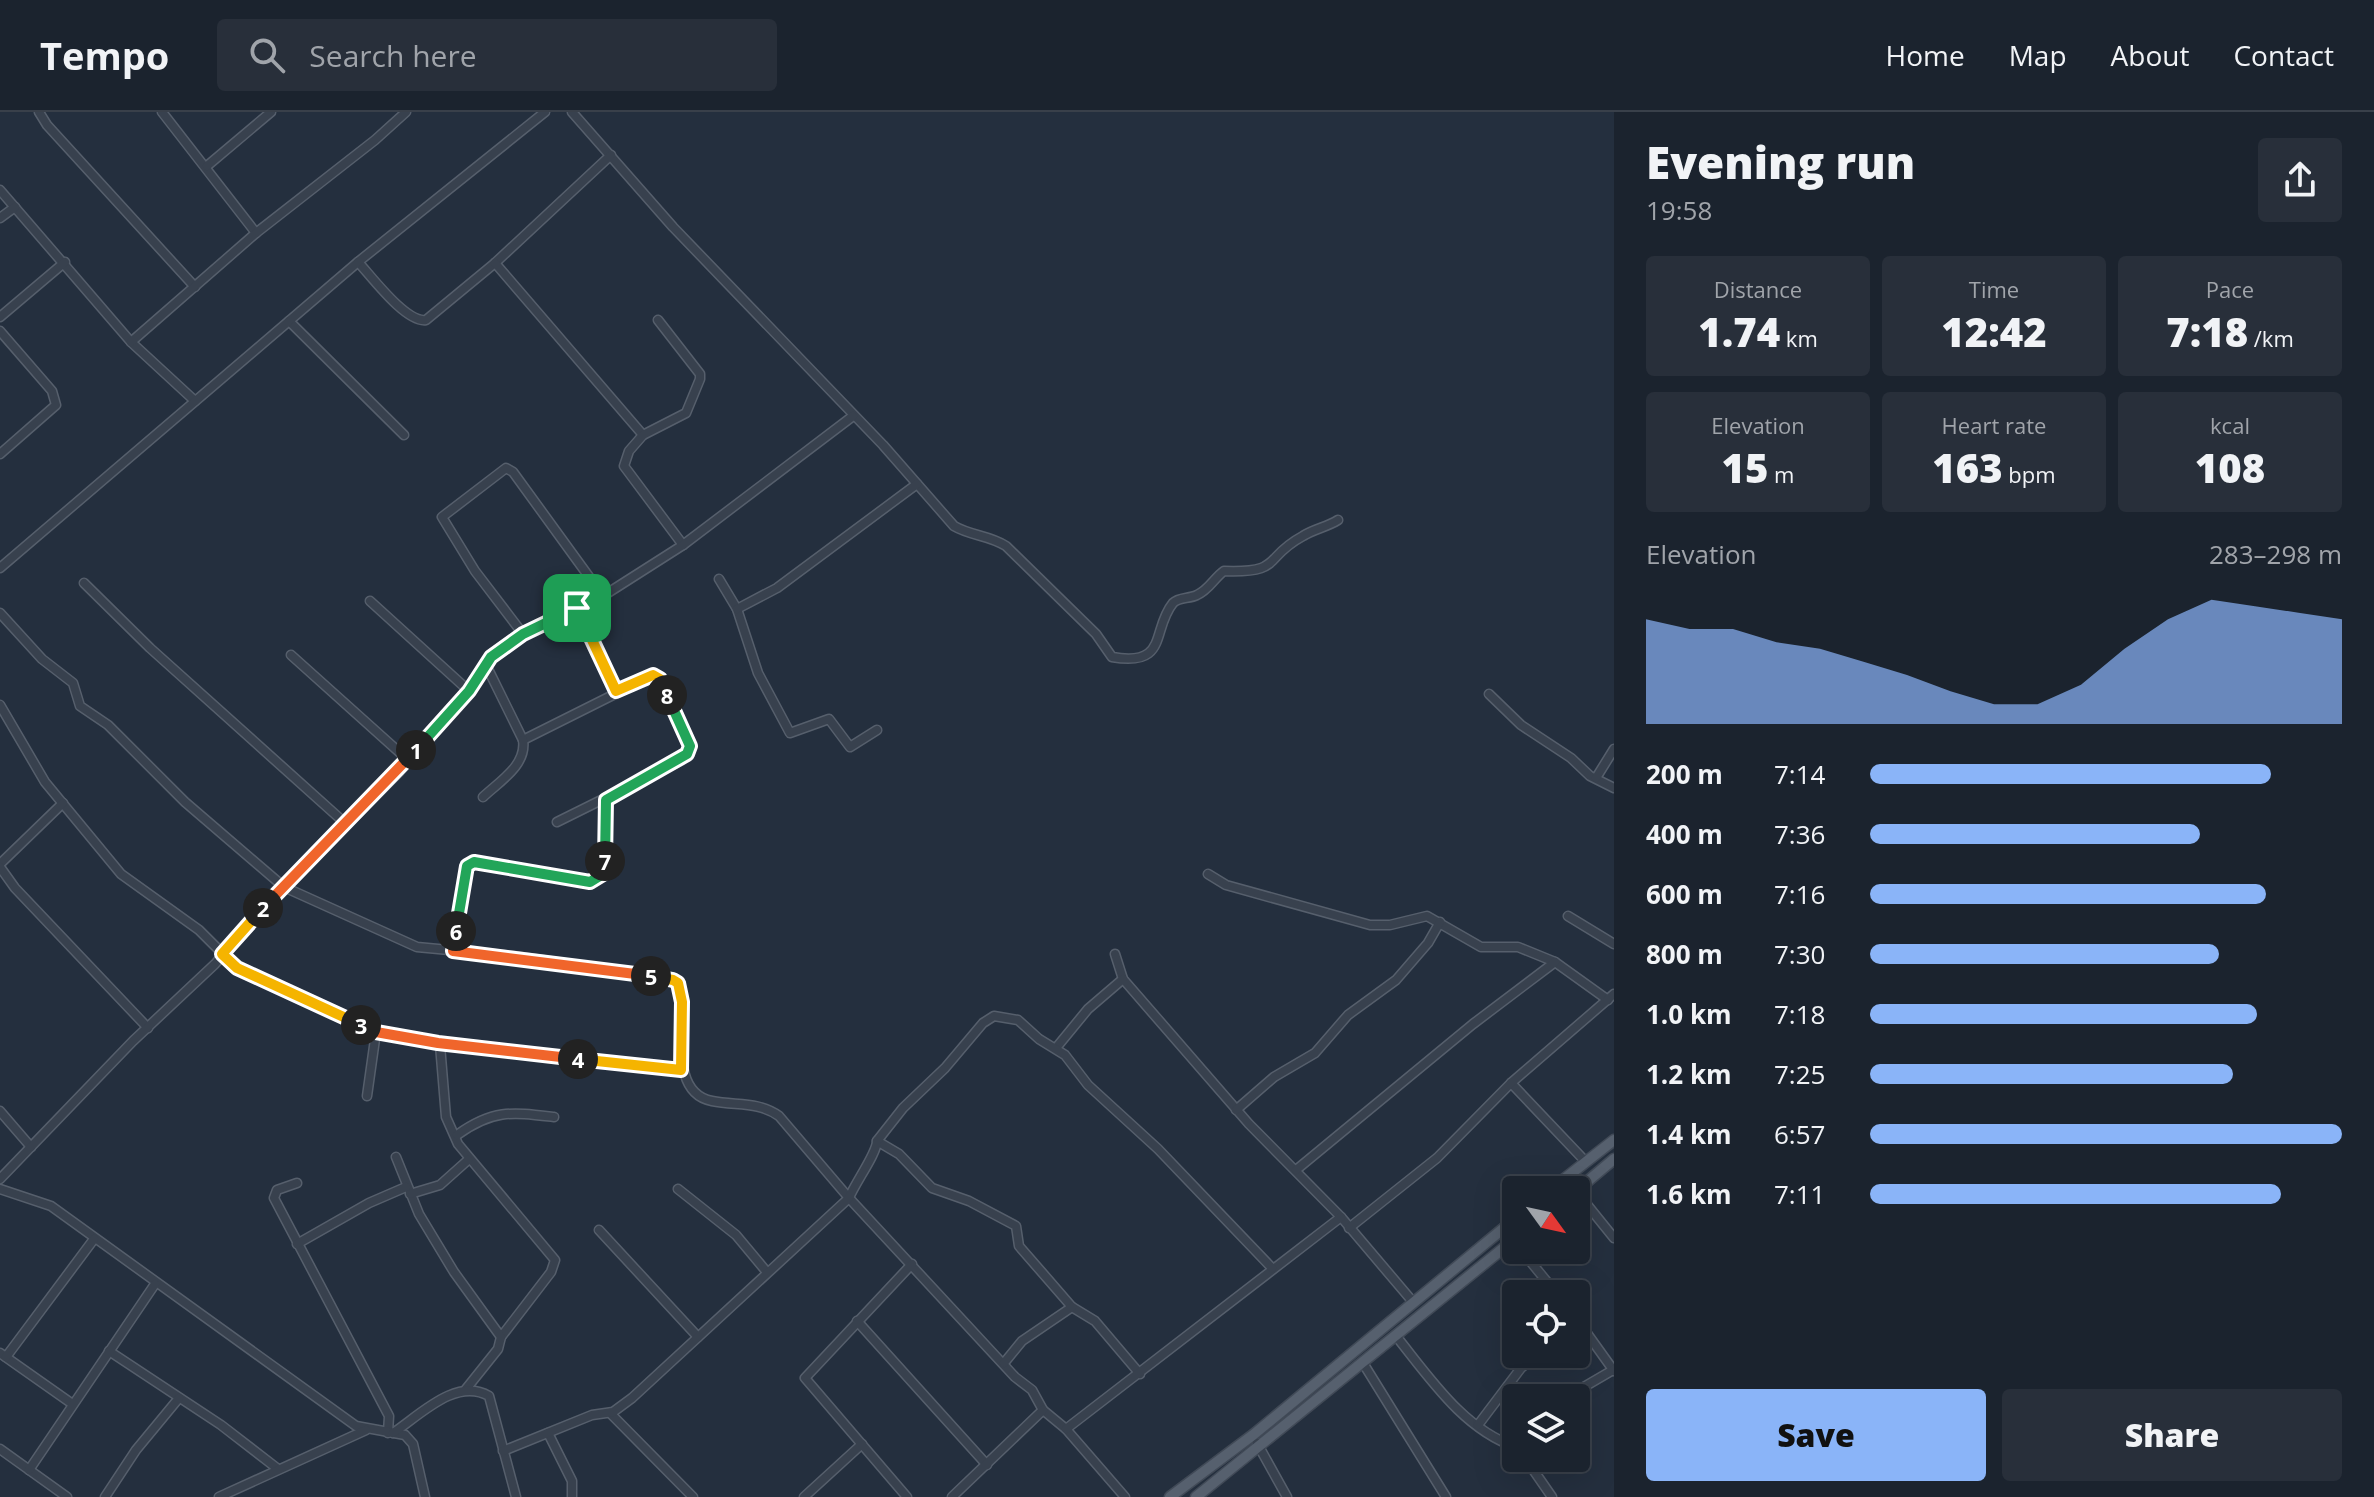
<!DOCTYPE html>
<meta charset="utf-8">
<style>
body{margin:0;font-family:"Open Sans",sans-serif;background:#282f3a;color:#f1f3f6;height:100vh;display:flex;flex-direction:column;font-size:30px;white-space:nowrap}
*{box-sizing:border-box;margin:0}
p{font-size:26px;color:#a0a4aa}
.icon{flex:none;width:44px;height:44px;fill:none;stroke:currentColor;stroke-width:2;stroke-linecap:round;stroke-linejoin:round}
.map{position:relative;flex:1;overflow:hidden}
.details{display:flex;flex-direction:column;background:#1b232e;width:760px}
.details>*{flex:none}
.needle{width:52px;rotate:123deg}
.controls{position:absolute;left:1502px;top:1064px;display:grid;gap:16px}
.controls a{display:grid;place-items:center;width:88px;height:88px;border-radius:8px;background:#1b232e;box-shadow:0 8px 32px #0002,0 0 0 2px #39404a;font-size:40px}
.pin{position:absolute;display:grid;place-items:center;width:68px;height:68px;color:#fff;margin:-34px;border-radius:16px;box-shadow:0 4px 12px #0006}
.km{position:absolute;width:40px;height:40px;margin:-20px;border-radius:50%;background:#222;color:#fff;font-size:22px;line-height:40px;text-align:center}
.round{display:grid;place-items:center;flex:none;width:84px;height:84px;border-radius:8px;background:#282f3a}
.overview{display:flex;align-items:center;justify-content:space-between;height:136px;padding:0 32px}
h1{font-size:44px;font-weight:800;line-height:60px}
.metrics{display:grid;grid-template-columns:repeat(3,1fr);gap:12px;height:136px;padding:8px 32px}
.metrics div{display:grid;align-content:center;border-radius:8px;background:#282f3a;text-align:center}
.metrics b{font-size:40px;font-weight:800}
.metrics small{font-size:22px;font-weight:400}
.metrics p{font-size:22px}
.chart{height:224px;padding:16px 32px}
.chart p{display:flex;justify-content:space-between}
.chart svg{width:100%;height:144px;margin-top:8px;fill:#8ab4f8;opacity:.7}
.button{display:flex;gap:16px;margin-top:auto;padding:16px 32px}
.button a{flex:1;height:92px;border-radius:8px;background:#8ab4f8;color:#111;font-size:32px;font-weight:800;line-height:92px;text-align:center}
.button a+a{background:#282f3a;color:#f1f3f6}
ul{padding:0 32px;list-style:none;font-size:26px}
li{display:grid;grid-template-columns:128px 96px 1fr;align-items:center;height:60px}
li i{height:20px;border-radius:10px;background:#8ab4f8}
header{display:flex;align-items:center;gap:48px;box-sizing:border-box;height:112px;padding:0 40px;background:#1b232e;border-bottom:2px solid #39404a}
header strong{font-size:38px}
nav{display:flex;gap:44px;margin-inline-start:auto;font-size:28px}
.search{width:560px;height:72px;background:#282f3a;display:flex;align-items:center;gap:20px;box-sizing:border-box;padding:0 28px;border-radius:8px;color:#a0a4aa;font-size:30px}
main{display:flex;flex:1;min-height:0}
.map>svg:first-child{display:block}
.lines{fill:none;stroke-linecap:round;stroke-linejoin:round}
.minor-casing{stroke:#565f6c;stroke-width:11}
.major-casing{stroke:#414a57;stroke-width:13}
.minor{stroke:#38414e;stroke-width:8}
.major{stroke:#56606e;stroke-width:10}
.split-1-casing{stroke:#fff;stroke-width:16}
.split-2-casing{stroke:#fff;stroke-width:16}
.split-3-casing{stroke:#fff;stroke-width:16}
.split-4-casing{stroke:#fff;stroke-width:16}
.split-5-casing{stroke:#fff;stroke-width:16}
.split-6-casing{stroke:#fff;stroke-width:16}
.split-7-casing{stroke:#fff;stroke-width:16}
.split-8-casing{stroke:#fff;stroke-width:16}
.split-9-casing{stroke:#fff;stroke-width:16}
.split-1{stroke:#22a559;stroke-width:10}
.split-2{stroke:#f0652b;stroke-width:10}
.split-3{stroke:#f5b400;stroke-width:10}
.split-4{stroke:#f0652b;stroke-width:10}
.split-5{stroke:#f5b400;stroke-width:10}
.split-6{stroke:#f0652b;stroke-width:10}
.split-7{stroke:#22a559;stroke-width:10}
.split-8{stroke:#22a559;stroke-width:10}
.split-9{stroke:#f5b400;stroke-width:10}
</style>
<header>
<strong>Tempo</strong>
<div class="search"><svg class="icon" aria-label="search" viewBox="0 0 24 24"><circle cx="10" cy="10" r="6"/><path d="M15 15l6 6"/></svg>Search here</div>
<nav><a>Home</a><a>Map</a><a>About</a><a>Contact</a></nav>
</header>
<main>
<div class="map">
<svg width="1614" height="1385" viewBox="0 0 1614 1385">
<rect width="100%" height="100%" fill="#242f3e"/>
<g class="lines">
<g class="minor-casing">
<g id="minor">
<polyline points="39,0 47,13 195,175"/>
<polyline points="162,0 256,121"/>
<path d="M 572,0 L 673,115 L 883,333 L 954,414 C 971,424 989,423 1006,434 L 1096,522 L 1112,545 C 1169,555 1151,518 1173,491 C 1179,485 1189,487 1197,483 C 1209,478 1214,466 1224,459 C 1284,461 1262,446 1303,424 C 1314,417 1327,415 1338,408"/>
<polyline points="207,54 271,0"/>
<polyline points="0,78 131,230 195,289"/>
<polyline points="0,106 15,95"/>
<path d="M 358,150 C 372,165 406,211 426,208 L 495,151 L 611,43"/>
<polyline points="495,151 643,323"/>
<polyline points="0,205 65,150"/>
<polyline points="658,208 700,262 700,267 686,301 643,323 629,339 624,354 683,433"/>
<polyline points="289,209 404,323"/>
<polyline points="0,219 52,279 56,293 0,342"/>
<polyline points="131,230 256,121 375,28 406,0"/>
<polyline points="0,456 358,150 545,0"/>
<polyline points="719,467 737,497 758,561 790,621 829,607 850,635 877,618"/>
<polyline points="84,471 150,536 346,712"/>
<polyline points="370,489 469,579"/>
<polyline points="577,496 616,579"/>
<polyline points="737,497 777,476 917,372"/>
<path d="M 0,501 L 42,547 L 73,571 L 80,594 L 108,613 L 185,690 L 284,775 L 417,835 L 513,844 L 662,865 L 678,871 C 689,905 665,980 712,989 C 736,994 758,989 779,1004 L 849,1086 L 1015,1265 L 1032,1278 L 1043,1298 L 1066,1317 L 1125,1385"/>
<polyline points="523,522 475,459 442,405 506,356 513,360 603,484"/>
<polyline points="291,543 408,648"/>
<polyline points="486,553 523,628 653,563 660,567 690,634 682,648 557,710"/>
<polyline points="1489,582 1521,613 1571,646 1590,664 1614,676"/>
<polyline points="0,593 45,670 121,762 199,818 237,856 376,920 430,929 440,933 446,1005 458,1032 555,1148 551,1160 501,1225"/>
<polyline points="1596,666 1614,637"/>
<path d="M 483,685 C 500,669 527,653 523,628"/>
<polyline points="0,752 63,691"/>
<polyline points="0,755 15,776 148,916"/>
<polyline points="1208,762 1226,773 1370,813 1390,813 1427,804 1481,835 1518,835 1555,850 1608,888"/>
<polyline points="1568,804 1614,832"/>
<path d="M 453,839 L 467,754 L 489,751 L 590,770 C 615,762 606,709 606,688"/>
<polyline points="1115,842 1123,867 1249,1012 1341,1105 1413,1190"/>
<polyline points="438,931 681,958"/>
<polyline points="1056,936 1088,897 1123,867"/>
<polyline points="1511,971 1586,1050"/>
<polyline points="367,984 376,920"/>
<polyline points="1236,998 1274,965 1315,941 1348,903 1396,868 1428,831 1440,810"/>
<polyline points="0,999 31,1035"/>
<path d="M 457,1023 C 493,997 512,1000 554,1005"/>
<polyline points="877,1029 899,1042 932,1076 969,1089 1016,1114 1019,1134 1072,1195 1095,1209 1140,1262"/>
<polyline points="396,1045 419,1102 454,1160 501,1225 498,1237 466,1277"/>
<polyline points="1296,1058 1473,912 1555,850"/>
<polyline points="0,1067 133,929 215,852 263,796 400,659 469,579 491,545 523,522 603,484 683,433 853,304"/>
<polyline points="297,1071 277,1078 274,1086 389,1304 388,1321"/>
<polyline points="0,1077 51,1094 356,1314 405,1323 413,1332 425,1385"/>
<polyline points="678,1077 736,1123 766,1159"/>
<polyline points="1576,1079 1614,1126"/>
<polyline points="410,1082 440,1073 468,1048"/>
<polyline points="1349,1116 1437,1046 1511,971 1614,882"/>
<polyline points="599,1118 698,1225"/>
<polyline points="297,1132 369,1091 406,1075"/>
<polyline points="1521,1138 1557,1182"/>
<polyline points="1576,1206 1614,1259"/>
<polyline points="857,1209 987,1353"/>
<path d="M 1396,1224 C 1429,1265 1464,1318 1516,1335"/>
<polyline points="109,1239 221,1313 278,1357"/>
<polyline points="0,1241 71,1291"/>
<polyline points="6,1245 94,1127"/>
<polyline points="1004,1251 1022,1229 1072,1195"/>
<polyline points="1363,1251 1446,1385"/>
<polyline points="1565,1286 1613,1258"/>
<polyline points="610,1301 693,1385"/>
<polyline points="1478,1313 1521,1256 1539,1242"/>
<polyline points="1066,1317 1341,1105"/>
<path d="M 393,1321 C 420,1303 456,1265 489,1284 L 516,1385"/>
<polyline points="548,1321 572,1369 572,1385"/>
<polyline points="1257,1331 1287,1385"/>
<polyline points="0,1337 67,1385"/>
<path d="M 503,1339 L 592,1303 L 613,1300 L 632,1286 L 849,1086 C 855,1071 877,1041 877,1029 L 903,996 L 945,956 L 983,911 L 994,904 L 1018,908 L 1039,927 L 1065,943 L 1088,973 L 1158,1037 L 1272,1156"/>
<polyline points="1525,1346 1552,1385"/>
<polyline points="29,1358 155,1172"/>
<polyline points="105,1385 136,1338 179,1286"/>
<polyline points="219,1385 366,1318"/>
<polyline points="804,1385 862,1332"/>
<polyline points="907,1385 805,1266 912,1152"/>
<polyline points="952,1385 1043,1298"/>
</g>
</g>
<g class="major-casing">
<g id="major">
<polyline points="1550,1078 1614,1028"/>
<polyline points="1576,1079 1614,1047"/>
<polyline points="1170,1385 1253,1323 1516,1106"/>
<polyline points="1196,1385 1516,1126"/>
</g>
</g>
<use href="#minor" class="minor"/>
<use href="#major" class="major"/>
</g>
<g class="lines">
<g class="split-1-casing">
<polyline id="split-1" points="416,638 469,579 491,545 523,522 577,496"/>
</g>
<g class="split-2-casing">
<polyline id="split-2" points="263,796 416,638"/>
</g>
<g class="split-3-casing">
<polyline id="split-3" points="263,796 222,842 237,856 361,913"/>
</g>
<g class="split-4-casing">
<polyline id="split-4" points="361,913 376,920 438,931 578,947"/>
</g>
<g class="split-5-casing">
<polyline id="split-5" points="578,947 681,958 682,890 678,871 673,868 651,864"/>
</g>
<g class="split-6-casing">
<polyline id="split-6" points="456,819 453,839 651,864"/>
</g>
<g class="split-7-casing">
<polyline id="split-7" points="456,819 467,754 474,750 590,770 603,762 605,749"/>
</g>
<g class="split-8-casing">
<polyline id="split-8" points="605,749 606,688 687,642 690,634 667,583"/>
</g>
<g class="split-9-casing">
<polyline id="split-9" points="577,496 616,579 653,563 660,567 667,583"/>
</g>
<use href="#split-1" class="split-1"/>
<use href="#split-2" class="split-2"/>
<use href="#split-3" class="split-3"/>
<use href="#split-4" class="split-4"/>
<use href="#split-5" class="split-5"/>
<use href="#split-6" class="split-6"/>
<use href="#split-7" class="split-7"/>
<use href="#split-8" class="split-8"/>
<use href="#split-9" class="split-9"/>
</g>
</svg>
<div class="controls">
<a><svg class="needle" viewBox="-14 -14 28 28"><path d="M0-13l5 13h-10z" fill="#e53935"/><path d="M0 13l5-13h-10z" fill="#a0a4aa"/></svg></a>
<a><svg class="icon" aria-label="locate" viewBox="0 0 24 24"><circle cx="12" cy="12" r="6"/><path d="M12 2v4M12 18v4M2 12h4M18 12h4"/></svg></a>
<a><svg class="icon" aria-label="layers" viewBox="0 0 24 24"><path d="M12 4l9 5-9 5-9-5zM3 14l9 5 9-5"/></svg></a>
</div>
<div class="pin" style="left:577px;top:496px;background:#1e9e55"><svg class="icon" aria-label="arrive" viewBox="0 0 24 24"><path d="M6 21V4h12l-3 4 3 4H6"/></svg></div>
<b class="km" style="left:416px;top:638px">1</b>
<b class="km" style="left:263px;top:796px">2</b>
<b class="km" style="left:361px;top:913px">3</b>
<b class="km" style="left:578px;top:947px">4</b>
<b class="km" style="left:651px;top:864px">5</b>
<b class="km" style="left:456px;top:819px">6</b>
<b class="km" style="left:605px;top:749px">7</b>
<b class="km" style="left:667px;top:583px">8</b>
</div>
<section class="details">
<div class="overview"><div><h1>Evening run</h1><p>19:58</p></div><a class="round"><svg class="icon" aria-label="share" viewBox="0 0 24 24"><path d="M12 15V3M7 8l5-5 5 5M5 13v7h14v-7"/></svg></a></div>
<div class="metrics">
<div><p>Distance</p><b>1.74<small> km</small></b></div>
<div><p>Time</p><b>12:42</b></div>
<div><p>Pace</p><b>7:18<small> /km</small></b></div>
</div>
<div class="metrics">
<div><p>Elevation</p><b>15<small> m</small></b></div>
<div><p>Heart rate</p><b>163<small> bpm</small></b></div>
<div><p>kcal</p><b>108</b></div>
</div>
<div class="chart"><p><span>Elevation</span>283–298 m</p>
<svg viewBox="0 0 160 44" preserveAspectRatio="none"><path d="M0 44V12L10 15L20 15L30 19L40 21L50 25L60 29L70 34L80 38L90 38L100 32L110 21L120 12L130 6L140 8L150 10L160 12V44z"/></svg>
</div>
<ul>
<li><b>200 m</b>7:14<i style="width:85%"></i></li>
<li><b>400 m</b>7:36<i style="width:70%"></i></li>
<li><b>600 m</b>7:16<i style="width:84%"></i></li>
<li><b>800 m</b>7:30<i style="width:74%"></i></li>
<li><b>1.0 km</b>7:18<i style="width:82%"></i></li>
<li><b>1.2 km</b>7:25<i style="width:77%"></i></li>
<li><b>1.4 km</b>6:57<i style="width:100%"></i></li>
<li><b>1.6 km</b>7:11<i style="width:87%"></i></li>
</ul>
<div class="button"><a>Save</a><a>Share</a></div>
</section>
</main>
